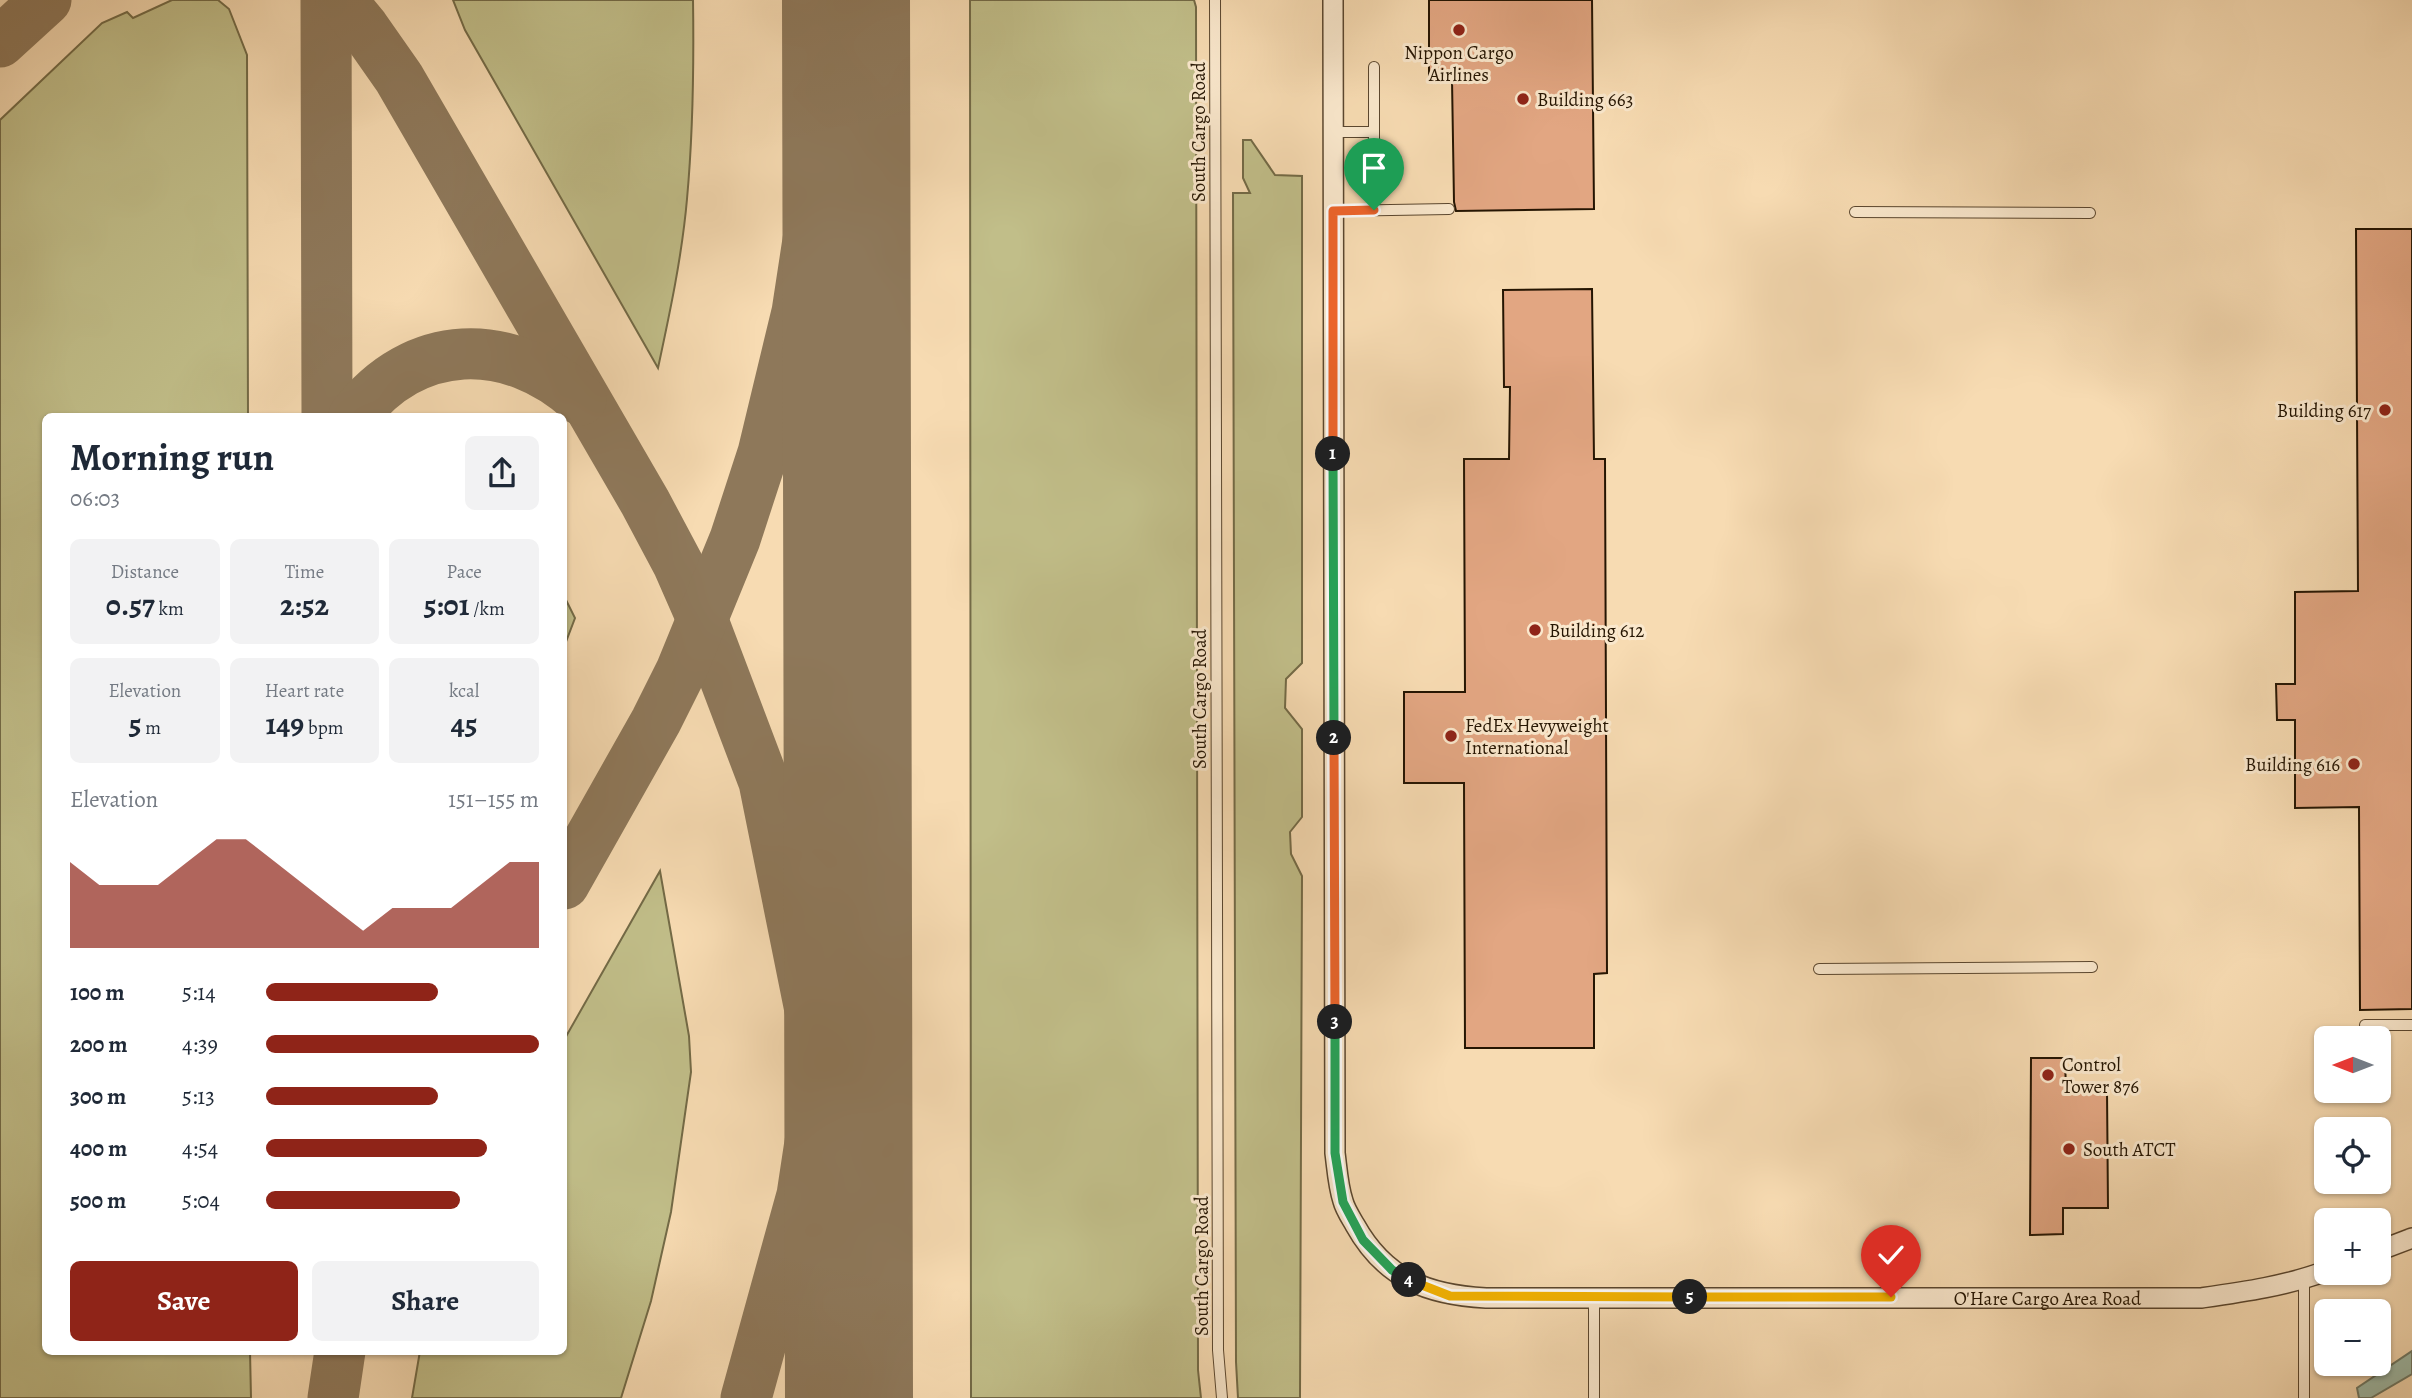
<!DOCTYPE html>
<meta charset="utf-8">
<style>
body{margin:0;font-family:Alegreya,serif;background:#f2f2f3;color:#1f2937;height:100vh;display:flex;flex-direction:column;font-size:26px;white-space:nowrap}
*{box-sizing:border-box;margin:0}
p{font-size:23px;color:#747a83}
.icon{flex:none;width:38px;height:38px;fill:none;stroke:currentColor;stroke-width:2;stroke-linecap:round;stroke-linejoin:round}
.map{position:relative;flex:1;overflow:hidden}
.panel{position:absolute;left:42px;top:413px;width:525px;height:942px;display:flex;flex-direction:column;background:#fff;border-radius:10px;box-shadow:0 2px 5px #0004}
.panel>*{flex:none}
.needle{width:46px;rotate:270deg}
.fabs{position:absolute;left:2314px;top:1026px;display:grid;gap:14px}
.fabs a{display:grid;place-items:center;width:77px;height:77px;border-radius:10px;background:#fff;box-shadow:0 2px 5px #0004;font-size:35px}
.pin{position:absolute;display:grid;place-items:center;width:60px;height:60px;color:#fff;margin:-72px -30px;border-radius:50% 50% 50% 0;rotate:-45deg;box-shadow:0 0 7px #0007}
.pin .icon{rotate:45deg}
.km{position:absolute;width:35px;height:35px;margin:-18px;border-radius:50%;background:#222;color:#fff;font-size:19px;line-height:35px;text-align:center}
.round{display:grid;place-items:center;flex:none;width:74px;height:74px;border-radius:10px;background:#f2f2f3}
.headline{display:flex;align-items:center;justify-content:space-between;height:119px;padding:0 28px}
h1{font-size:38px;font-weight:600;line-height:52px}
.stats{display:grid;grid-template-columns:repeat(3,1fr);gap:10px;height:119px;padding:7px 28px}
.stats div{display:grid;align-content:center;border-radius:10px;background:#f2f2f3;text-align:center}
.stats b{font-size:30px;font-weight:600}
.stats small{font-size:19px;font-weight:400}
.stats p{font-size:19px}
.chart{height:196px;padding:14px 28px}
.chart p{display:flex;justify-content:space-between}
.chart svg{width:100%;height:126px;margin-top:7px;fill:#8f2418;opacity:.7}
.primary-button{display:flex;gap:14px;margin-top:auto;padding:14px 28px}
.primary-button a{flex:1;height:80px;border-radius:10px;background:#8f2418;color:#fff;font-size:28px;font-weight:600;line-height:80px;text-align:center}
.primary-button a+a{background:#f2f2f3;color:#1f2937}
ul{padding:0 28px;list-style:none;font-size:23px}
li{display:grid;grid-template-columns:112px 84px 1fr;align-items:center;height:52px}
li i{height:18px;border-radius:9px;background:#8f2418}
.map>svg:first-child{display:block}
.green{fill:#c1be89;stroke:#736a46;stroke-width:2}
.water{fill:#9ebba8;stroke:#6e7966;stroke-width:2}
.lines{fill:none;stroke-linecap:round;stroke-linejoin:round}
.taxiway{stroke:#8e785a;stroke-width:51}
.runway{stroke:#8e785a;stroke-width:128}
.building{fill:#e2a682;stroke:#251502;stroke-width:2}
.lane-casing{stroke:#5a462e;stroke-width:12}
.street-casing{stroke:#5a462e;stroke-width:22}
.lane{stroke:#fae8cd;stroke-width:10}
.street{stroke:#fae8cd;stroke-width:19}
.split-1-casing{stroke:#fff;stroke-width:14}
.split-2-casing{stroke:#fff;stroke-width:14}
.split-3-casing{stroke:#fff;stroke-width:14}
.split-4-casing{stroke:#fff;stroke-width:14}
.split-5-casing{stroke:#fff;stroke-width:14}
.split-6-casing{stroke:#fff;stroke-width:14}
.split-1{stroke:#f0652b;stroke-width:9}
.split-2{stroke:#22a559;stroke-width:9}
.split-3{stroke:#f0652b;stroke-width:9}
.split-4{stroke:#22a559;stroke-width:9}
.split-5{stroke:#f5b400;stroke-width:9}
.split-6{stroke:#f5b400;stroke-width:9}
.poi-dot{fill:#8f2418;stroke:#fae8cd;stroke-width:2.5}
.labels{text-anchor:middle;stroke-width:6;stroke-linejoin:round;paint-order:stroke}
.poi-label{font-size:19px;fill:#251502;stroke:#fae8cd;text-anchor:start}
.street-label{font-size:19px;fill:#251502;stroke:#fae8cd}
</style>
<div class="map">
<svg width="2412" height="1398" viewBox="0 0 2412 1398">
<rect width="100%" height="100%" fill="#f7dbb2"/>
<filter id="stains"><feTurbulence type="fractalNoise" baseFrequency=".00286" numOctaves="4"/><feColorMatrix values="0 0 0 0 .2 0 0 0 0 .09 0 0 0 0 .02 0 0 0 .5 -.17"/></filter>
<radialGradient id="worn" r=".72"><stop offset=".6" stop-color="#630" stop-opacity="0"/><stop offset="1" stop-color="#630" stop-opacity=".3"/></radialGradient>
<g class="green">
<polygon points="172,0 218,0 229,9 247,55 248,416 46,416 46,1351 250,1351 251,1398 0,1398 0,120 102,23 127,12 133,18"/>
<path d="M 453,0 L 693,0 C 694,66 693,133 687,199 C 682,256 670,312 658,368 L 465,30 Z"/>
<polygon points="970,0 1194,0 1196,7 1198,1370 1201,1398 971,1398"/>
<polygon points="1243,140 1251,140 1275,175 1302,176 1302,663 1286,679 1285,708 1302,729 1302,817 1290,832 1291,854 1302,876 1300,1398 1238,1398 1236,1362 1233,193 1250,193 1243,178"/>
<polygon points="564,596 575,618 564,647"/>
<polygon points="660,871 689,1036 691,1072 671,1212 651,1301 621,1398 412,1398 420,1351 564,1351 564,1040"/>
</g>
<polygon class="water" points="2412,1351 2412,1374 2371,1398 2359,1398 2357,1388"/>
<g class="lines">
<g class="taxiway">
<polyline points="326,0 327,416"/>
<polyline points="341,0 364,28 399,78 645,502 678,564 703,621 764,782 819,1055 837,1197 847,1398"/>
<polyline points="0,42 46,0"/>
<path d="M 354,416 C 414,337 509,335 581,400"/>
<polyline points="564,884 656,721 681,671 735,539 763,453 797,312 825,129 834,0"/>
<polyline points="826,1006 848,737"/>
<polyline points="333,1398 340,1351"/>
<polyline points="746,1398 802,1195 812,1129"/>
</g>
<polyline class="runway" points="846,0 849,1398"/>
</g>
<g class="building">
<polygon points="1429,0 1592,0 1594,209 1456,211 1454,202 1452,80 1429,80"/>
<polygon points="2356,229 2412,229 2412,1009 2360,1010 2359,807 2295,808 2295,720 2277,720 2276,684 2295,684 2295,592 2358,591"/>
<polygon points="1592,289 1594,459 1605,459 1607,973 1594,974 1594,1048 1465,1048 1464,783 1404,783 1404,692 1465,692 1464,459 1509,459 1510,387 1504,387 1503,290"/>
<polygon points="2031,1058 2065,1058 2066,1091 2107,1090 2108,1208 2063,1208 2063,1234 2030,1235"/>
</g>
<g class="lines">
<g class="lane-casing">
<g id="lane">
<polyline points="1215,0 1218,1350 1222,1398"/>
<polyline points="1374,67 1374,210"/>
<polyline points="1333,132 1374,132"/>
<polyline points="1333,211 1449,209"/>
<polyline points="1855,212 2090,213"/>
<polyline points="1819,969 2092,967"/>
<polyline points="2365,1025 2412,1025"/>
<polyline points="1594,1297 1594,1398"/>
<polyline points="2304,1398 2304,1279"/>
</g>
</g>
<g class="street-casing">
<g id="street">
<path id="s1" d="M 1333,0 L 1335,1153 C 1337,1168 1338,1186 1343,1201 C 1345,1209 1351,1218 1355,1225 C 1385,1279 1428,1295 1486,1298 L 2201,1298 C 2243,1292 2286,1286 2326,1271"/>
<polyline points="2378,1251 2412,1238"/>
</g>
</g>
<use href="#lane" class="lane"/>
<use href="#street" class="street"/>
</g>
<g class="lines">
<g class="split-1-casing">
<polyline id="split-1" points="1333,454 1333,211 1374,210"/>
</g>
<g class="split-2-casing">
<polyline id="split-2" points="1333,454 1334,738"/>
</g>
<g class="split-3-casing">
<polyline id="split-3" points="1334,738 1335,1022"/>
</g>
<g class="split-4-casing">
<polyline id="split-4" points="1335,1022 1335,1153 1343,1202 1363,1240 1392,1270 1409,1280"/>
</g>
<g class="split-5-casing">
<polyline id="split-5" points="1409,1280 1450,1296 1690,1297"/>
</g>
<g class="split-6-casing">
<polyline id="split-6" points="1690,1297 1891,1297"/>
</g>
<use href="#split-1" class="split-1"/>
<use href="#split-2" class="split-2"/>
<use href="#split-3" class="split-3"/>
<use href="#split-4" class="split-4"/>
<use href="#split-5" class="split-5"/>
<use href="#split-6" class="split-6"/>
</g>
<g class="poi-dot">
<circle cx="1459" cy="30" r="7"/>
<circle cx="1523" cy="99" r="7"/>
<circle cx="2385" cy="410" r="7"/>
<circle cx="1535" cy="630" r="7"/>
<circle cx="1451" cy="736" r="7"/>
<circle cx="2354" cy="764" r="7"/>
<circle cx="2048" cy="1075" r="7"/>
<circle cx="2069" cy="1149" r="7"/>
</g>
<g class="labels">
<g class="poi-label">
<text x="1459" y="59" text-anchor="middle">Nippon Cargo<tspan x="1459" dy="22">Airlines</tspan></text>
<text x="1537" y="106">Building 663</text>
<text x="2371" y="417" text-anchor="end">Building 617</text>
<text x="1549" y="637">Building 612</text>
<text x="1465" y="732">FedEx Hevyweight<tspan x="1465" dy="22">International</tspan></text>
<text x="2340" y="771" text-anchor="end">Building 616</text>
<text x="2062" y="1071">Control<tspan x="2062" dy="22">Tower 876</tspan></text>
<text x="2083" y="1156">South ATCT</text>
</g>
<g class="street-label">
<text transform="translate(1198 132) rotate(-90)" y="7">South Cargo Road</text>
<text transform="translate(1199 699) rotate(-90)" y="7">South Cargo Road</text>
<text transform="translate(1201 1266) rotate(-90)" y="7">South Cargo Road</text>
<text dy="7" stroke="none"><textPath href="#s1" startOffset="1948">O'Hare Cargo Area Road</textPath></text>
</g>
</g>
<rect width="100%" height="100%" filter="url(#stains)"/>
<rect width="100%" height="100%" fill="url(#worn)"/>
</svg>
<div class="fabs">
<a><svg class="needle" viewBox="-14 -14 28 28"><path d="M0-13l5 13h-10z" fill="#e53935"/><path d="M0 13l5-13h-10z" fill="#747a83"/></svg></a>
<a><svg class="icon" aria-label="locate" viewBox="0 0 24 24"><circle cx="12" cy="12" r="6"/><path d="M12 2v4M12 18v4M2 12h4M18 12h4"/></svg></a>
<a>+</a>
<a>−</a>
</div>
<div class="pin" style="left:1374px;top:210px;background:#1e9e55"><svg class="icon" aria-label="arrive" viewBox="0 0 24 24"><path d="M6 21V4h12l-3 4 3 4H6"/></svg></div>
<div class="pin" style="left:1891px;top:1297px;background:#d93025"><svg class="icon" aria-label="check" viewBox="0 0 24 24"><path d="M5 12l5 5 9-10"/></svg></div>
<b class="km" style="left:1333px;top:454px">1</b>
<b class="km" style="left:1334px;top:738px">2</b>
<b class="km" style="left:1335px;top:1022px">3</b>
<b class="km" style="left:1409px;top:1280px">4</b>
<b class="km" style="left:1690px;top:1297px">5</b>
<section class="panel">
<div class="headline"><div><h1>Morning run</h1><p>06:03</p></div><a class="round"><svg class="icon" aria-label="share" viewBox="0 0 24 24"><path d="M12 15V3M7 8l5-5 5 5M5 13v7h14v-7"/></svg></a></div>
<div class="stats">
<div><p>Distance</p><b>0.57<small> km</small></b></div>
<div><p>Time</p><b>2:52</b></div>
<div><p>Pace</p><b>5:01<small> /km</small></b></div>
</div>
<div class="stats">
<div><p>Elevation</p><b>5<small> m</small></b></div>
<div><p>Heart rate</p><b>149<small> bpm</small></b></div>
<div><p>kcal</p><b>45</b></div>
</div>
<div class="chart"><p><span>Elevation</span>151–155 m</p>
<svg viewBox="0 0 160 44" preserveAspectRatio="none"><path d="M0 44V14L10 22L20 22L30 22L40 14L50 6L60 6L70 14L80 22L90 30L100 38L110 30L120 30L130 30L140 22L150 14L160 14V44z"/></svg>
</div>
<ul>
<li><b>100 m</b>5:14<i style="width:63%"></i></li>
<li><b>200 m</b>4:39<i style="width:100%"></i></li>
<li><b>300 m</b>5:13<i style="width:63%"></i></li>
<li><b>400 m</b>4:54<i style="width:81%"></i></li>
<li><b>500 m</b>5:04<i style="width:71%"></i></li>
</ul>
<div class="primary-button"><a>Save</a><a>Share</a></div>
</section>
</div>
